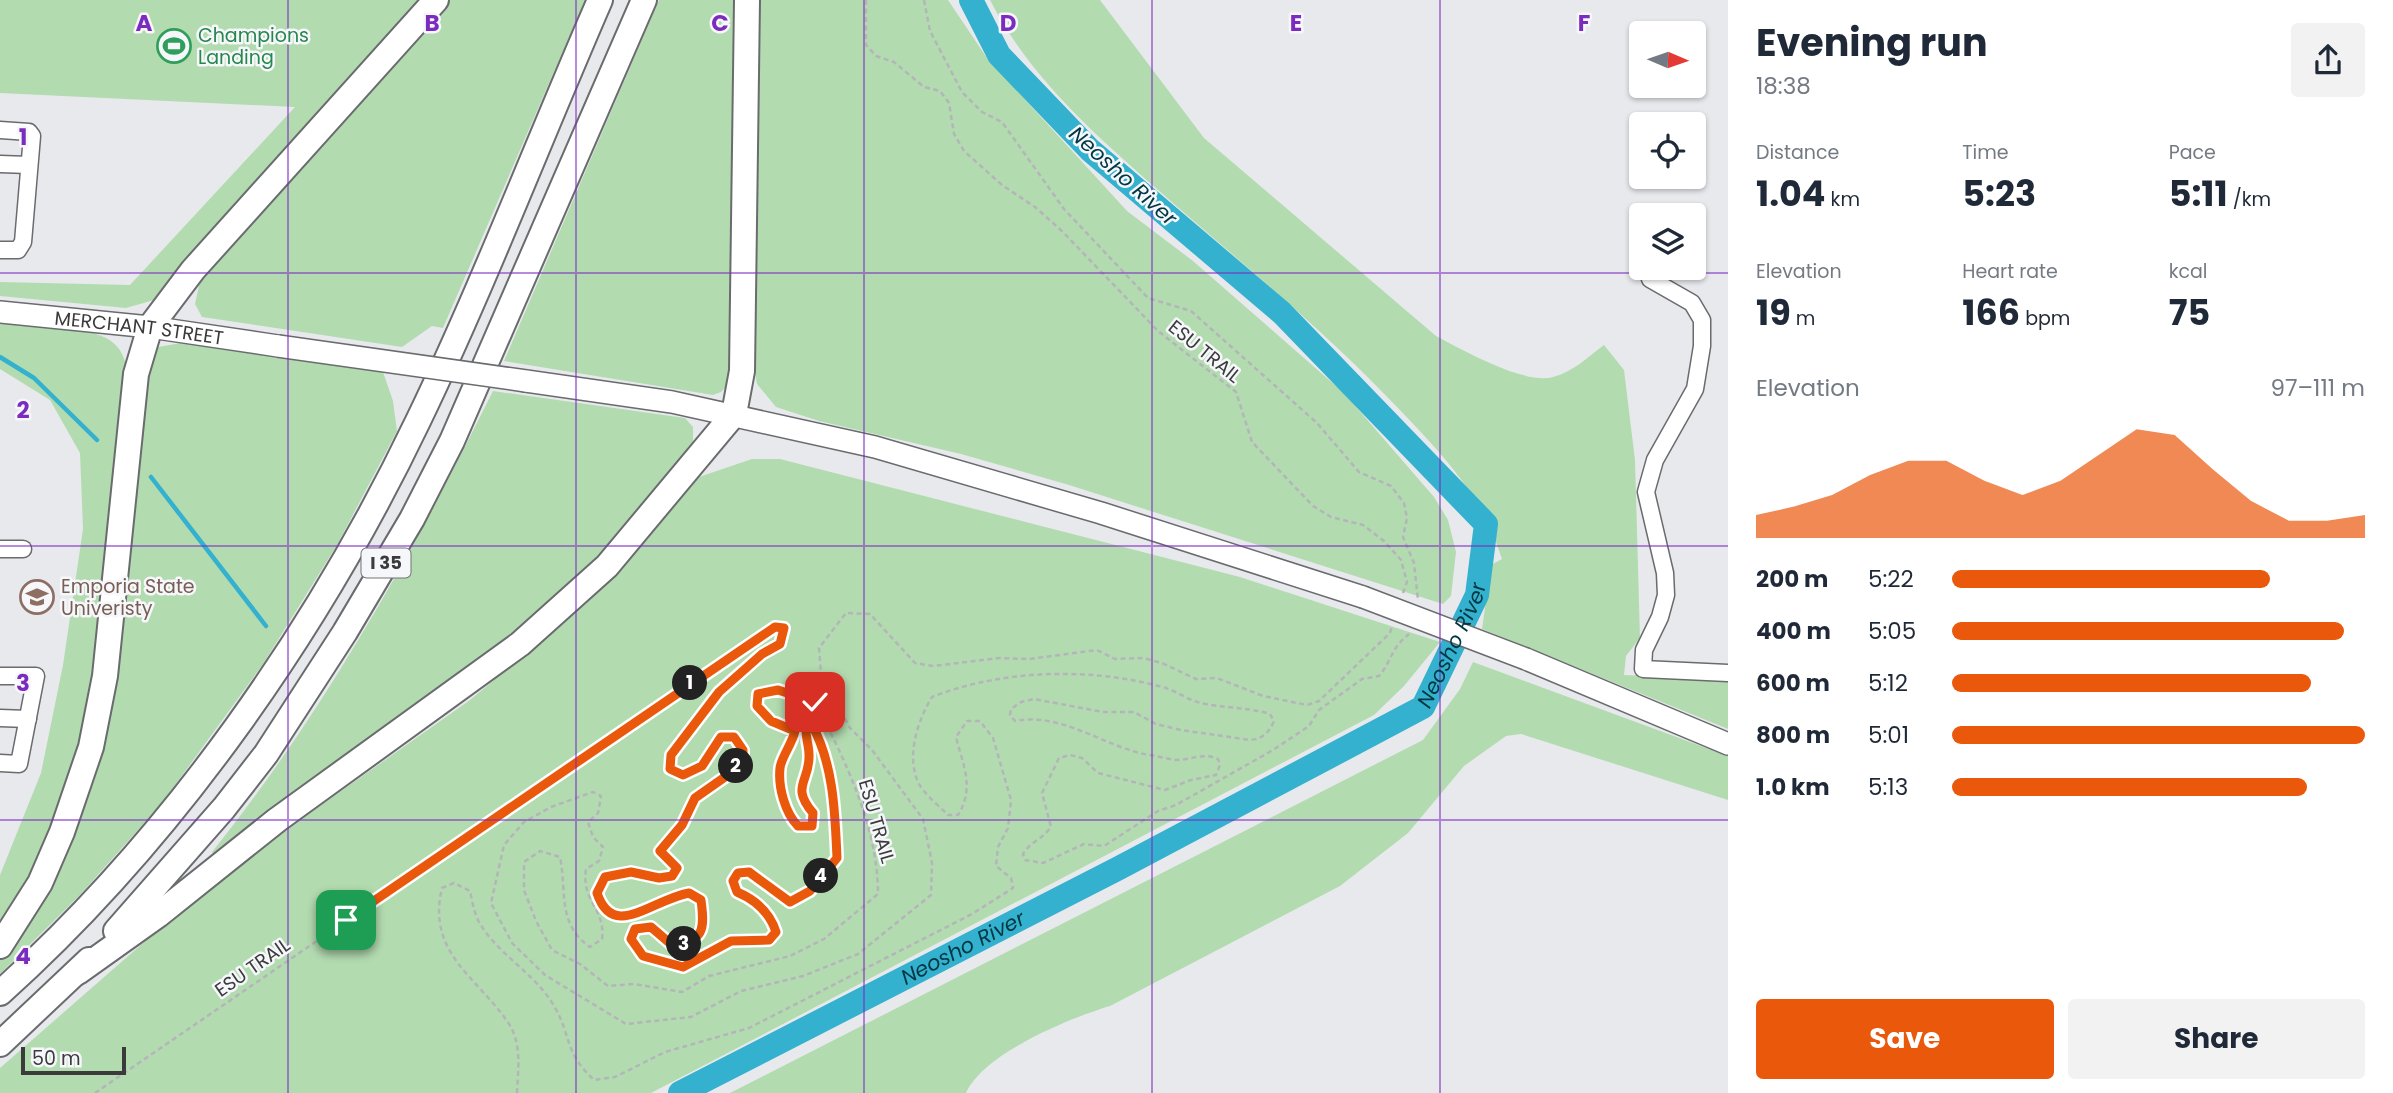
<!DOCTYPE html>
<meta charset="utf-8">
<style>
body{margin:0;font-family:Poppins,sans-serif;background:#f2f2f3;color:#1f2937;height:100vh;display:flex;flex-direction:column;font-size:26px;white-space:nowrap}
*{box-sizing:border-box;margin:0}
p{font-size:23px;color:#747a83}
.icon{flex:none;width:38px;height:38px;fill:none;stroke:currentColor;stroke-width:2;stroke-linecap:round;stroke-linejoin:round}
.map{position:relative;flex:1;overflow:hidden}
.drawer{display:flex;flex-direction:column;background:#fff;width:665px}
.drawer>*{flex:none}
.needle{width:46px;rotate:92deg}
.buttons{position:absolute;left:1629px;top:21px;display:grid;gap:14px}
.buttons a{display:grid;place-items:center;width:77px;height:77px;border-radius:7px;background:#fff;box-shadow:0 2px 5px #0004;font-size:35px}
.scale{position:absolute;left:21px;bottom:18px;width:105px;box-sizing:border-box;padding-left:7px;border:4px solid #3b3b3c;border-top:0;font-size:19px;line-height:24px;white-space:nowrap;color:#3b3b3c;-webkit-text-stroke:5px #f6f7fa;paint-order:stroke}
.pin{position:absolute;display:grid;place-items:center;width:60px;height:60px;color:#fff;margin:-30px;border-radius:14px;box-shadow:0 4px 10px #0006}
.km{position:absolute;width:35px;height:35px;margin:-18px;border-radius:50%;background:#222;color:#fff;font-size:19px;line-height:35px;text-align:center}
.round{display:grid;place-items:center;flex:none;width:74px;height:74px;border-radius:7px;background:#f2f2f3}
.summary{display:flex;align-items:center;justify-content:space-between;height:119px;padding:0 28px}
h1{font-size:38px;font-weight:700;line-height:52px}
.stats{display:grid;grid-template-columns:repeat(3,1fr);gap:10px;height:119px;padding:7px 28px}
.stats div{display:grid;align-content:center}
.stats b{font-size:35px;font-weight:700}
.stats small{font-size:19px;font-weight:400}
.stats p{font-size:19px}
.chart{height:196px;padding:14px 28px}
.chart p{display:flex;justify-content:space-between}
.chart svg{width:100%;height:126px;margin-top:7px;fill:#ea580c;opacity:.7}
.cta{display:flex;gap:14px;margin-top:auto;padding:14px 28px}
.cta a{flex:1;height:80px;border-radius:7px;background:#ea580c;color:#fff;font-size:28px;font-weight:700;line-height:80px;text-align:center}
.cta a+a{background:#f2f2f3;color:#1f2937}
ul{padding:0 28px;list-style:none;font-size:23px}
li{display:grid;grid-template-columns:112px 84px 1fr;align-items:center;height:52px}
li i{height:18px;border-radius:9px;background:#ea580c}
main{display:flex;flex:1;min-height:0}
.map>svg:first-child{display:block}
.green{fill:#b3dbb0}
.lines{fill:none;stroke-linecap:round;stroke-linejoin:round}
.stream{stroke:#34b1ce;stroke-width:4.5}
.river{stroke:#34b1ce;stroke-width:24}
.minor-casing{stroke:#6a6b6e;stroke-width:19}
.major-casing{stroke:#6a6b6e;stroke-width:24}
.highway-casing{stroke:#6a6b6e;stroke-width:28}
.path{stroke:#b4b5b8;stroke-width:2.5;stroke-dasharray:5 3.5;stroke-linecap:butt}
.minor{stroke:#fff;stroke-width:16}
.major{stroke:#fff;stroke-width:21}
.highway{stroke:#fff;stroke-width:24}
.major-bridge-casing{stroke:#6a6b6e;stroke-width:24;stroke-linecap:butt}
.major-bridge{stroke:#fff;stroke-width:21}
.route-casing{stroke:#fff;stroke-width:14}
.route{stroke:#ea580c;stroke-width:9}
.grid{fill:none;stroke:#7b2cbf;stroke-width:2;stroke-opacity:0.55}
.labels{text-anchor:middle;stroke-width:5;stroke-linejoin:round;paint-order:stroke}
.shield{fill:#f6f7fa;stroke:#737375;stroke-width:2}
.shield-label{font-size:18px;font-weight:bold;fill:#3b3b3c}
.leisure-label{font-size:19px;fill:#27864d;stroke:#f6f7fa;text-anchor:start}
.street-label{font-size:19px;fill:#3b3b3c;stroke:#f6f7fa}
.education-label{font-size:19px;fill:#785e54;stroke:#f6f7fa;text-anchor:start}
.water-label{font-size:21px;font-style:italic;fill:#003743;stroke:#f6f7fa}
.grid-label{font-size:23px;text-anchor:middle;font-weight:bold;fill:#7b2cbf;stroke:#f6f7fa;stroke-width:5;stroke-linejoin:round;paint-order:stroke}
</style>
<main>
<div class="map">
<svg width="1728" height="1093" viewBox="0 0 1728 1093">
<rect width="100%" height="100%" fill="#e8e9ed"/>
<g class="green">
<polygon points="0,0 420,0 154,300 126,308 0,296 0,282 130,285 295,107 0,93"/>
<polygon points="442,0 585,0 443,328 432,326 402,347 202,317 195,304 202,272"/>
<polygon points="659,0 743,0 729,384 721,392 713,395 504,361"/>
<polygon points="759,0 948,0 987,58 1127,211 1193,261 1344,393 1434,497 1448,520 1456,552 1451,596 1443,604 1069,485 961,454 819,421 776,407 757,384 752,354"/>
<path d="M 990,0 L 1100,0 L 1204,138 L 1436,336 C 1463,350 1524,385 1553,377 C 1573,372 1588,357 1604,345 L 1624,370 L 1635,460 L 1640,638 L 1626,656 L 1624,675 L 1728,679 L 1728,729 L 1482,629 L 1491,565 L 1502,559 C 1481,494 1444,456 1398,408 C 1328,334 1250,270 1174,204 C 1105,143 1033,84 990,0 Z"/>
<path d="M 0,323 L 93,333 C 113,339 122,347 127,368 L 96,682 L 85,729 L 53,833 L 0,932 L 0,875 L 41,773 L 63,665 L 83,529 L 80,453 L 50,400 L 0,369 Z"/>
<polygon points="181,343 383,372 393,401 397,431 337,545 263,664 162,803 79,896 0,974 0,959 28,916 71,830 145,378 158,347"/>
<path d="M 493,391 L 685,418 L 693,427 L 693,450 L 566,595 L 217,859 L 212,852 C 325,711 413,552 493,391 Z"/>
<polygon points="752,459 780,459 1240,577 1440,642 1404,686 1374,715 651,1093 0,1093 0,1068 190,902 252,854 470,700 576,612 631,558 699,477"/>
<path d="M 1473,662 L 1728,756 L 1728,800 L 1521,734 L 1506,736 L 1464,766 L 1408,833 L 1340,886 L 1110,1006 C 1070,1018 984,1053 966,1093 L 730,1093 L 1423,740 L 1460,689 Z"/>
</g>
<g class="lines">
<g class="stream">
<polyline points="0,357 34,378 97,440"/>
<polyline points="151,477 266,626"/>
</g>
<path class="river" id="s1" d="M 680,1093 L 1119,868 L 1423,707 L 1477,595 L 1486,524 L 1282,313 L 1090,150 L 999,55 L 971,0"/>
<g class="minor-casing">
<g id="minor">
<polyline points="0,130 29,132 32,136 23,242 18,250 0,250"/>
<polyline points="0,164 29,165"/>
<polyline points="1650,279 1692,303 1702,320 1702,346 1695,389 1655,460 1646,492 1665,573 1666,595 1660,617 1644,650 1643,669 1728,673"/>
<polyline points="0,549 23,549"/>
<polyline points="0,676 36,676 19,764 0,763"/>
<polyline points="0,718 28,719"/>
</g>
</g>
<g class="major-casing">
<g id="major">
<path id="s2" d="M 0,312 L 150,327 L 278,346"/>
<polyline points="526,381 672,402 875,447 1101,513 1363,597"/>
<polyline points="1526,659 1728,744"/>
</g>
</g>
<g class="highway-casing">
<g id="highway">
<polyline points="116,931 224,808 266,754 345,632 412,519 452,441 644,0"/>
<polyline points="0,946 40,883 62,832 91,747 105,676 136,374 150,327 193,270 436,0"/>
<polyline points="78,972 158,915 277,820 520,644 607,566 734,414 742,371 747,0"/>
<path d="M 0,993 C 173,838 318,630 418,421 C 484,284 539,140 600,0"/>
<polyline points="0,1044 89,960"/>
</g>
</g>
<g class="path">
<polyline points="866,0 866,45 876,56 894,62 924,87 940,91 949,103 954,134 964,151 1002,185 1035,207 1063,232 1158,331 1236,392 1252,442 1313,506 1331,517 1363,525 1384,541 1401,560 1407,582 1403,593"/>
<polyline points="924,0 930,31 962,92 982,112 1002,122 1064,209 1148,298 1191,311 1317,423 1359,472 1391,486 1404,503 1407,518 1403,537 1414,563 1418,600"/>
<path d="M 95,1093 L 775,627 L 784,628 L 780,644 L 762,654 L 719,692 L 671,756 L 670,769 L 683,775 L 702,766 L 721,737 L 734,737 L 743,750 L 743,758 L 725,777 L 695,798 L 682,825 L 660,851 L 677,868 L 672,876 C 648,879 629,868 605,877 L 597,893 L 602,910 L 613,918 L 623,918 L 650,905 L 689,893 L 701,900 L 703,919 L 700,935 L 690,943 L 672,945 L 651,927 L 635,929 L 631,939 L 643,956 L 683,967 L 705,958 L 731,941 L 770,940 L 776,932 C 770,913 756,900 737,892 L 733,881 L 738,873 C 761,871 773,890 791,902 L 810,891 L 837,858 C 834,814 834,765 812,725 L 806,726 C 805,736 809,744 809,755 C 810,782 790,786 813,813 L 812,826 L 798,826 C 785,813 778,787 780,768 C 781,758 792,744 795,731 L 771,721 L 757,706 L 758,694 L 778,690 L 815,702 C 845,760 878,827 878,894 L 824,939 L 790,956 L 709,976 L 682,992 L 634,984 L 608,986 L 580,964 L 552,950 L 536,921 L 524,890 L 524,862 L 540,851 L 560,857 C 567,893 557,924 590,947 L 602,939 C 606,909 581,902 586,869 L 599,861 L 603,847 L 593,837 L 588,822 L 598,813 L 601,796 L 593,792 L 551,807 L 524,822 L 504,845 L 491,903 L 512,943 L 545,975 L 626,1024 L 691,1017 L 741,991 L 803,976 L 858,954 L 931,895 L 932,863 L 923,819 L 872,750 L 850,728 L 821,673 L 819,648 L 846,613 L 870,614 L 915,663 L 933,666 L 999,658 L 1029,659 L 1097,650 L 1115,659 L 1143,658 L 1162,663 L 1196,679 L 1217,678 L 1263,696 L 1307,705 L 1319,701 L 1390,633 L 1392,626"/>
<path d="M 517,1093 C 518,1070 522,1044 509,1024 C 479,978 426,954 442,888 L 454,883 L 470,891 C 472,900 474,913 479,922 C 498,955 535,973 554,1006 C 572,1036 563,1051 594,1080 L 615,1077 L 665,1052 L 749,1028 L 972,914 L 1013,888 L 1011,878 L 996,866 L 998,847 L 1008,828 L 1011,800 L 993,738 L 980,721 L 967,721 L 956,737 C 963,765 975,788 958,815 L 948,815 C 938,805 924,794 918,782 C 906,755 918,720 932,697 C 1003,669 1093,667 1166,688 C 1178,692 1188,700 1201,703 C 1223,708 1247,707 1270,714 L 1274,721 C 1269,733 1262,739 1250,740 L 1181,730 L 1156,724 L 1134,712 L 1103,712 L 1034,699 L 1021,702 L 1011,709 L 1010,715 L 1015,721 C 1063,712 1104,747 1149,755 C 1158,756 1167,759 1176,760 C 1191,760 1204,752 1218,759 L 1220,765 L 1216,775 L 1191,780 L 1165,790 L 1098,773 L 1082,758 L 1070,755 L 1059,758 L 1042,793 L 1051,827 C 1043,839 1030,842 1023,854 L 1025,860 L 1043,863 L 1084,844 L 1104,846 L 1158,811 L 1176,805 L 1273,750 L 1309,726 L 1319,710 L 1362,679 L 1379,676 C 1393,659 1390,649 1409,634"/>
</g>
<use href="#minor" class="minor"/>
<use href="#major" class="major"/>
<use href="#highway" class="highway"/>
<g class="major-bridge-casing">
<g id="major-bridge">
<polyline points="278,346 526,381"/>
<polyline points="1363,597 1526,659"/>
</g>
</g>
<use href="#major-bridge" class="major-bridge"/>
</g>
<g class="lines">
<g class="route-casing">
<path id="route" d="M 346,920 L 775,627 L 784,628 L 780,644 L 762,654 L 719,692 L 671,755 L 670,769 L 683,775 L 702,766 L 721,737 L 734,737 L 743,750 L 743,758 L 725,777 L 695,798 L 682,825 L 660,851 L 677,868 L 672,876 L 659,878 L 631,872 L 605,877 L 597,893 C 613,941 651,900 689,893 L 701,900 C 705,930 704,941 672,945 L 651,927 L 635,929 L 631,939 L 643,956 L 683,967 L 731,941 L 769,940 L 776,932 C 770,913 756,900 737,892 L 733,881 L 738,873 L 749,872 L 790,902 L 810,891 L 837,858 C 835,814 834,765 812,725 L 806,726 C 805,737 809,744 809,755 C 810,782 790,786 813,813 L 812,826 L 798,826 C 785,813 778,787 780,768 C 781,758 792,744 795,731 L 771,721 L 757,706 L 758,694 L 778,690 L 815,702"/>
</g>
<use href="#route" class="route"/>
</g>
<path class="grid" d="M 288,0 L 288,1093M 576,0 L 576,1093M 864,0 L 864,1093M 1152,0 L 1152,1093M 1440,0 L 1440,1093M 0,273 L 1728,273M 0,546 L 1728,546M 0,820 L 1728,820"/>
<defs>
<g id="stadium-ring" transform="scale(1.75)"><circle r="9.5" fill="#f6f7fa" stroke="#2e9e5b" stroke-width="1.5"/><path d="M0-5a6.5 5 0 1 0 0 10a6.5 5 0 1 0 0-10ZM-3.5-1.8h7v3.6h-7Z" fill="#2e9e5b"/></g>
<g id="university-ring" transform="scale(1.75)"><circle r="9.5" fill="#f6f7fa" stroke="#8d6e63" stroke-width="1.5"/><path d="M0-5L7-2L0 1L-7-2ZM-4 1L0 2.5L4 1V4Q0 6-4 4Z" fill="#8d6e63"/></g>
</defs>
<g fill-rule="evenodd">
<use href="#stadium-ring" x="174" y="46"/>
<use href="#university-ring" x="37" y="597"/>
</g>
<g class="labels">
<rect class="shield" x="361.5" y="548.5" width="49" height="29" rx="5"/>
<g class="shield-label">
<text x="386" y="569">I 35</text>
</g>
<g class="leisure-label">
<text x="198" y="42">Champions<tspan x="198" dy="22">Landing</tspan></text>
</g>
<g class="street-label">
<text dy="7" stroke="none"><textPath href="#s2" startOffset="140">MERCHANT STREET</textPath></text>
<text transform="translate(1205 351) rotate(39)" y="7">ESU TRAIL</text>
<text transform="translate(877 821) rotate(74)" y="7">ESU TRAIL</text>
<text transform="translate(252 967) rotate(-35)" y="7">ESU TRAIL</text>
</g>
<g class="education-label">
<text x="61" y="593">Emporia State<tspan x="61" dy="22">Univeristy</tspan></text>
</g>
<g class="water-label">
<text transform="translate(1123 176) rotate(42)" y="7">Neosho River</text>
<text dy="7" stroke="none"><textPath href="#s1" startOffset="906">Neosho River</textPath></text>
<text dy="7" stroke="none"><textPath href="#s1" startOffset="318">Neosho River</textPath></text>
</g>
</g>
<g class="grid-label">
<text x="144" y="31">A</text>
<text x="432" y="31">B</text>
<text x="720" y="31">C</text>
<text x="1008" y="31">D</text>
<text x="1296" y="31">E</text>
<text x="1584" y="31">F</text>
<text x="23" y="145">1</text>
<text x="23" y="418">2</text>
<text x="23" y="691">3</text>
<text x="23" y="964">4</text>
</g>
</svg>
<div class="buttons">
<a><svg class="needle" viewBox="-14 -14 28 28"><path d="M0-13l5 13h-10z" fill="#e53935"/><path d="M0 13l5-13h-10z" fill="#747a83"/></svg></a>
<a><svg class="icon" aria-label="locate" viewBox="0 0 24 24"><circle cx="12" cy="12" r="6"/><path d="M12 2v4M12 18v4M2 12h4M18 12h4"/></svg></a>
<a><svg class="icon" aria-label="layers" viewBox="0 0 24 24"><path d="M12 4l9 5-9 5-9-5zM3 14l9 5 9-5"/></svg></a>
</div>
<div class="scale">50 m</div>
<div class="pin" style="left:346px;top:920px;background:#1e9e55"><svg class="icon" aria-label="arrive" viewBox="0 0 24 24"><path d="M6 21V4h12l-3 4 3 4H6"/></svg></div>
<div class="pin" style="left:815px;top:702px;background:#d93025"><svg class="icon" aria-label="check" viewBox="0 0 24 24"><path d="M5 12l5 5 9-10"/></svg></div>
<b class="km" style="left:690px;top:683px">1</b>
<b class="km" style="left:736px;top:766px">2</b>
<b class="km" style="left:684px;top:944px">3</b>
<b class="km" style="left:821px;top:876px">4</b>
</div>
<section class="drawer">
<div class="summary"><div><h1>Evening run</h1><p>18:38</p></div><a class="round"><svg class="icon" aria-label="share" viewBox="0 0 24 24"><path d="M12 15V3M7 8l5-5 5 5M5 13v7h14v-7"/></svg></a></div>
<div class="stats">
<div><p>Distance</p><b>1.04<small> km</small></b></div>
<div><p>Time</p><b>5:23</b></div>
<div><p>Pace</p><b>5:11<small> /km</small></b></div>
</div>
<div class="stats">
<div><p>Elevation</p><b>19<small> m</small></b></div>
<div><p>Heart rate</p><b>166<small> bpm</small></b></div>
<div><p>kcal</p><b>75</b></div>
</div>
<div class="chart"><p><span>Elevation</span>97–111 m</p>
<svg viewBox="0 0 160 44" preserveAspectRatio="none"><path d="M0 44V36L10 33L20 29L30 22L40 17L50 17L60 24L70 29L80 24L90 15L100 6L110 8L120 20L130 31L140 38L150 38L160 36V44z"/></svg>
</div>
<ul>
<li><b>200 m</b>5:22<i style="width:77%"></i></li>
<li><b>400 m</b>5:05<i style="width:95%"></i></li>
<li><b>600 m</b>5:12<i style="width:87%"></i></li>
<li><b>800 m</b>5:01<i style="width:100%"></i></li>
<li><b>1.0 km</b>5:13<i style="width:86%"></i></li>
</ul>
<div class="cta"><a>Save</a><a>Share</a></div>
</section>
</main>
